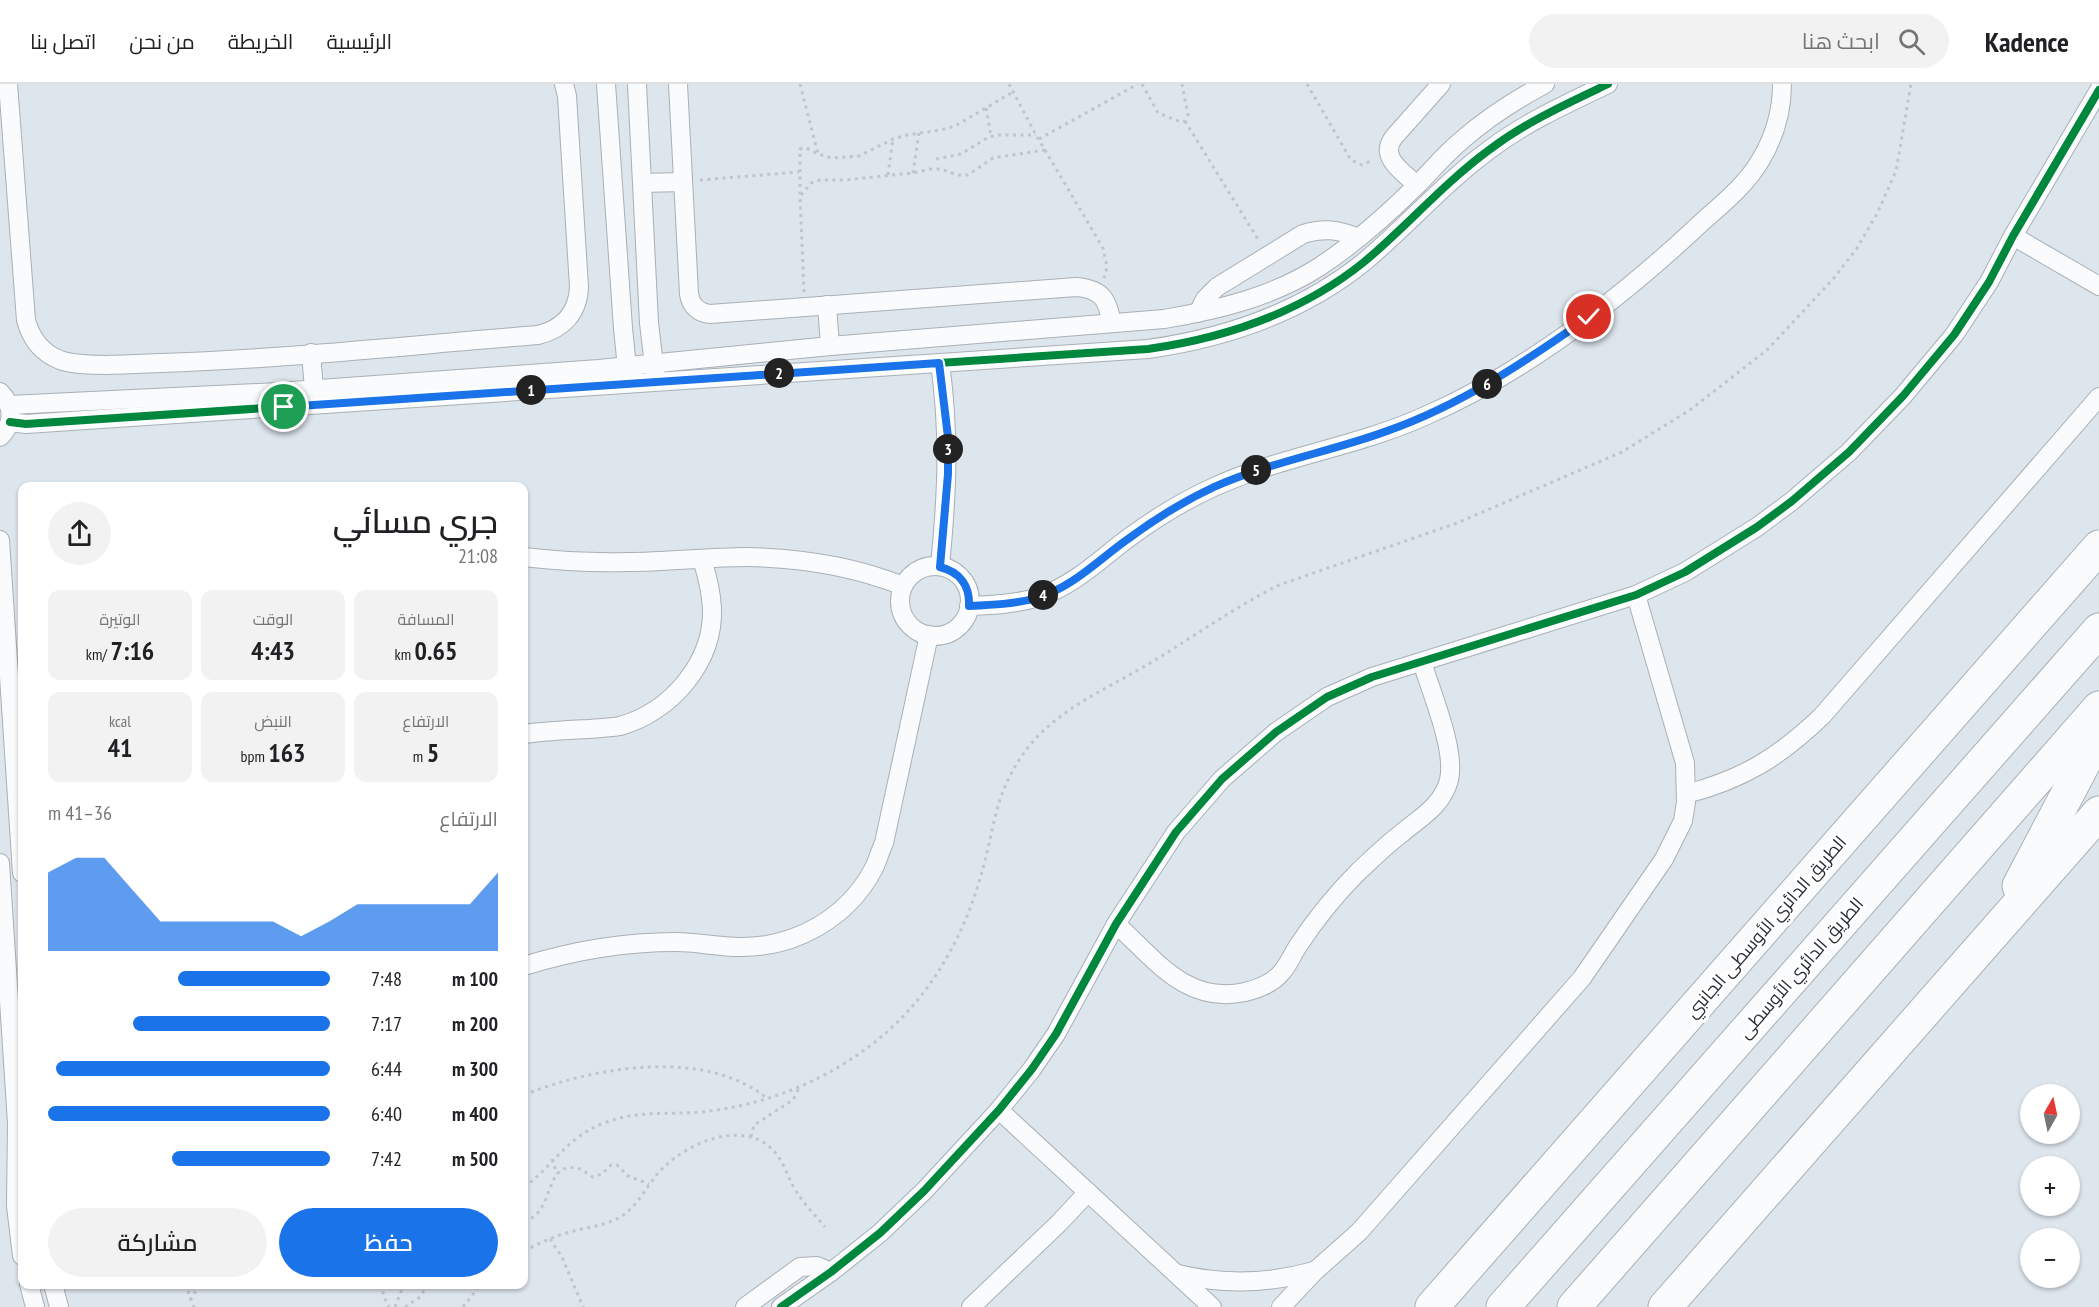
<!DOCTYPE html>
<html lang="ar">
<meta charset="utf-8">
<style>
body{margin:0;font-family:"PT Sans Narrow",Cairo,sans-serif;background:#f2f2f2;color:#202124;direction:rtl;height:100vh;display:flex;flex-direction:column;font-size:22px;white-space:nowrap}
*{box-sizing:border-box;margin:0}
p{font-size:20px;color:#757577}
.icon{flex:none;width:33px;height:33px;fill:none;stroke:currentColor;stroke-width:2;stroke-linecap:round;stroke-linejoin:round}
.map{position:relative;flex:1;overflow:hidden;direction:ltr}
.drawer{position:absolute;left:18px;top:398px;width:510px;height:807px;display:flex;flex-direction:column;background:#fff;border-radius:12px;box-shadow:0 2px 4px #0004;direction:rtl}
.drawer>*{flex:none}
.needle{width:39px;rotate:9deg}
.buttons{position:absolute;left:2020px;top:1000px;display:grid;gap:12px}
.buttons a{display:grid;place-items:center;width:60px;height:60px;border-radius:50%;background:#fff;box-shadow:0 2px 4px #0004;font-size:30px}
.pin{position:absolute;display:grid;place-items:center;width:51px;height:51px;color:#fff;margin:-26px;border:3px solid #fff;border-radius:50%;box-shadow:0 2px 6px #0007}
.km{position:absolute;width:30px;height:30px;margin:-15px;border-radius:50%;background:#222;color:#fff;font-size:16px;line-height:30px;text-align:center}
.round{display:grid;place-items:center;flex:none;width:63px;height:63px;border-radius:32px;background:#f2f2f2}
.head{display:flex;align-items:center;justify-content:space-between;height:102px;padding:0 30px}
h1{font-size:33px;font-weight:600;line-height:45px}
.stats{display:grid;grid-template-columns:repeat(3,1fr);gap:9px;height:102px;padding:6px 30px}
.stats div{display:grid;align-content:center;border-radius:12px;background:#f2f2f2;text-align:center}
.stats b{font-size:26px;font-weight:600}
.stats small{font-size:16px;font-weight:400}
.stats p{font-size:16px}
.chart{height:168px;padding:12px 30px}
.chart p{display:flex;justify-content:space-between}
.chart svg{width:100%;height:108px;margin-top:6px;fill:#1a73e8;opacity:.7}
.primary-button{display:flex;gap:12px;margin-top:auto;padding:12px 30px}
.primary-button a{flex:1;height:69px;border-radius:36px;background:#1a73e8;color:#fff;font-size:24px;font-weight:600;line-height:69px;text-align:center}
.primary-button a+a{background:#f2f2f2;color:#202124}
ul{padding:0 30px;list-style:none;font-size:20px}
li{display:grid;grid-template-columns:96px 72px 1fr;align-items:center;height:45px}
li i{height:15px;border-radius:8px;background:#1a73e8}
header{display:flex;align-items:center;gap:36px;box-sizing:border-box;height:84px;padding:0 30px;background:#fff;border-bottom:2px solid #e0e0e0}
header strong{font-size:28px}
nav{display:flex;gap:33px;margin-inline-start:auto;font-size:21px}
.search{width:420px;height:54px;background:#f2f2f2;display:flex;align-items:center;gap:15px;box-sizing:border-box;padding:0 21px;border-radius:33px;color:#757577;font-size:22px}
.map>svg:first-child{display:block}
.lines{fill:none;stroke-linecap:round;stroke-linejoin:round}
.street-casing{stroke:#a9b0b6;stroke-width:20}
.highway-casing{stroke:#a9b0b6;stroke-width:35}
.path{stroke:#c2c5c7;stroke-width:3;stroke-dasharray:3 4.5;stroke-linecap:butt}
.street{stroke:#fafbfc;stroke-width:18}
.highway{stroke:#fafbfc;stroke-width:33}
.cycleway-casing{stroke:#fff;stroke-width:11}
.cycleway{stroke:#00873e;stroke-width:8}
.route-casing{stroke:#fff;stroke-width:12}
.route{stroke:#1a73e8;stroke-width:8}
.labels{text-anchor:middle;stroke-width:6;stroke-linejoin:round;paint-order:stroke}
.street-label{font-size:18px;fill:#272d32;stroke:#fff}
</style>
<header>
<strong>Kadence</strong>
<div class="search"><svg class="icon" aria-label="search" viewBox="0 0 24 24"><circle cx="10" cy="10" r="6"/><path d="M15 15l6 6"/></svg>ابحث هنا</div>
<nav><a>الرئيسية</a><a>الخريطة</a><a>من نحن</a><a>اتصل بنا</a></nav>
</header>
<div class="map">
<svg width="2099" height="1223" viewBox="0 0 2099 1223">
<rect width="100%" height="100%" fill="#dde5ed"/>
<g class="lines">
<g class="street-casing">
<g id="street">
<path d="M 8,0 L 26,236 C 31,255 42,269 60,276 C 82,284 135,280 160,279 C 286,275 412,261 538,251 C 563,245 578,229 579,203 L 567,12 L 564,0"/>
<polyline points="606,0 623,244 628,294"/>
<polyline points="637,0 649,239 655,290"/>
<path d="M 678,0 L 689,210 C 691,222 698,229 710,230 L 1076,203 C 1103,205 1107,216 1112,239"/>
<polyline points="642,99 683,98"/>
<path d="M 1417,101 C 1403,88 1378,73 1394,53 L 1441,0"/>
<polyline points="2013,152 2099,202"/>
<polyline points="827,221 830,262"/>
<path d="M 1198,229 L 1205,215 L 1217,203 L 1303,150 C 1323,144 1339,145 1358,154"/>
<polyline points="311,269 314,305"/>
<path d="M 940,279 C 950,352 947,410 940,482"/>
<path d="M 0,308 C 13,321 15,339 0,353"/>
<path d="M 9,321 L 278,308 L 599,285 L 830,262 L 1164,235 C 1218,226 1272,213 1319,183 C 1354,160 1387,131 1417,101 C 1432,86 1445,70 1462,56 C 1487,34 1515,16 1545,0"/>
<path d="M 10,338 L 26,340 L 1148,265 C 1226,254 1302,228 1364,178 C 1407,142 1444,99 1489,66 C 1526,38 1566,20 1608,0"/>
<polyline points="0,456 22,789"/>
<path d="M 524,473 C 558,477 593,479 628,478 C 668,478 707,473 747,473 C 801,474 853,482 903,502"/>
<circle cx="935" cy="517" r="35"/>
<path d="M 969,522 C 992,521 1017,520 1039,513 C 1074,501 1098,477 1127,455 C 1154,435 1183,417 1214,403 C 1282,372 1356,363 1425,332 C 1526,288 1621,214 1701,139 C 1722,120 1746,101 1760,77 C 1774,54 1782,27 1782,0"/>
<path d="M 524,650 C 545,647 566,646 588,645 C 598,644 610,644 620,642 C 671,628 714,578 712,524 C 711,506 707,491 702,475"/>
<path d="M 1686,710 C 1744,695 1779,673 1822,632 L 2099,313"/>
<polyline points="0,779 17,1039 16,1122 22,1172"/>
<path d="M 1116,840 C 1155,875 1186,921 1245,908 C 1257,905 1273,899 1281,889 C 1288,882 1292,871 1298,862 C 1315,836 1335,811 1358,788 C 1372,775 1386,761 1402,749 C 1421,733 1442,722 1449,696 C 1456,666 1431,608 1422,578"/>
<path d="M 524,882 C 572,867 624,858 676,858 C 697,858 718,863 739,863 C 795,864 848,834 874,784 C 878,776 880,767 884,759 L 929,551"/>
<polyline points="999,1026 1212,1223"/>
<path d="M 1178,1190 C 1224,1201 1268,1200 1314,1187"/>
<polyline points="29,1200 35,1223"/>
<polyline points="53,1200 59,1223"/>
<polyline points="745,1223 800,1183 817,1182 831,1188"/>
<polyline points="781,1223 831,1188 880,1149 924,1107 999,1026 1032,985 1056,950 1116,840 1176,748 1222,695 1276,648 1327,613 1372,593 1636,511 1685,488 1757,443 1792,417 1849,368 1903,312 1954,251 1989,198 2013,152 2099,6"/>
<polyline points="971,1223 1059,1139 1088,1108"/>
<polyline points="1281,1223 1315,1187 1359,1148 1582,894 1664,775 1683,737 1686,718 1685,679 1636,511"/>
</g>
</g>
<g class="highway-casing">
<g id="highway">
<polyline points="2019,802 2099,650"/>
<polyline points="1432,1223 2099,463"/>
<polyline points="1503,1223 2099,546"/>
<polyline points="1574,1223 2099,624"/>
<polyline points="1665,1223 2099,729"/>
</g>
</g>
<g class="path">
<polyline points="800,0 818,70"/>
<polyline points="1009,0 1036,51 1103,164 1107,183 1104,194"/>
<polyline points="1142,0 1158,29 1181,38 1185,37 1188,31 1182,0"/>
<polyline points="1307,0 1351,76 1362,81 1373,76"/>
<polyline points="986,24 991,52"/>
<polyline points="1185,37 1259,157"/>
<polyline points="1039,55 1138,0"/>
<polyline points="936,75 961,70 987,54 996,51 1036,51"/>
<polyline points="913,89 919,48"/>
<polyline points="888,91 893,55"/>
<polyline points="700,96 799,88"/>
<polyline points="801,111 811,99 820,96 844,96 913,89 930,85 941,85 957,91 968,91 993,74 1045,66"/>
<polyline points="804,208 800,112 800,65 806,64 818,70 832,74 859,72 893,55 907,51 940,46 955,42 1013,8"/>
<path d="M 524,1011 C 593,983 705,963 768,1015"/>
<polyline points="751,1053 754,1041 793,1016 799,1004"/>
<polyline points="552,1075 557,1090"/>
<path d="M 524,1103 C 554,1082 565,1054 604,1039 C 637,1026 666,1031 701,1028 C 770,1021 836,993 888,947 C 936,904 967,845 983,784 C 992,752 995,719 1011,690 C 1042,629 1100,610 1155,576 C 1196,551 1235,523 1279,501 L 1457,439 L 1622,368 L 1690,326 L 1767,266 L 1834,194 L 1857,164 L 1877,130 L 1896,87 L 1911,0"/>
<path d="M 524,1137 C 556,1129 543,1078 576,1084 C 583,1085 587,1090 593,1093 L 602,1090 L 611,1081 L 617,1081 L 628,1092 L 649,1100"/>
<polyline points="550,1155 562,1173 583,1223"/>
<path d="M 524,1167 C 540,1159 556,1151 574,1147 C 592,1142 611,1141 626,1129 C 641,1117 649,1097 664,1083 C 689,1059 740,1036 771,1064 C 784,1076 787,1093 796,1107 C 804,1120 815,1131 825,1143"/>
<polyline points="185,1200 194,1223"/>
<polyline points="381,1200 384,1213 389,1223"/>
<polyline points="190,1216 200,1200"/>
<polyline points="395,1223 404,1200"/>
<polyline points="405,1223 420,1213 428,1200"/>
<polyline points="463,1223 481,1200"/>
</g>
<use href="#street" class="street"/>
<use href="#highway" class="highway"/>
<g class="cycleway-casing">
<g id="cycleway">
<path d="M 10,338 L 26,340 L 1148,265 C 1226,254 1302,228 1364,178 C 1407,142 1444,99 1489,66 C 1526,38 1566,20 1608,0"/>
<polyline points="781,1223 831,1188 880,1149 924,1107 999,1026 1032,985 1056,950 1116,840 1176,748 1222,695 1276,648 1327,613 1372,593 1636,511 1685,488 1757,443 1792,417 1849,368 1903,312 1954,251 1989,198 2013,152 2099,6"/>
</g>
</g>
<use href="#cycleway" class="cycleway"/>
</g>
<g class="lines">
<g class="route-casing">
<path id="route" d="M 284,323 L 939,279 L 948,353 L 948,390 L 940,483 C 960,488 970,502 969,522 C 992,521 1015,520 1037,514 C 1073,503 1098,476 1128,455 C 1155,435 1184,417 1214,403 C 1270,378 1330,368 1387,347 C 1461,321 1525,278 1589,233"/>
</g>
<use href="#route" class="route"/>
</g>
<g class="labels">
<g class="street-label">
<text transform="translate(1766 843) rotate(-49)" y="6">الطريق الدائري الأوسطى الجانبي</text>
<text transform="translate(1801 884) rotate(-49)" y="6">الطريق الدائري الأوسطى</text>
</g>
</g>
</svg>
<div class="buttons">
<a><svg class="needle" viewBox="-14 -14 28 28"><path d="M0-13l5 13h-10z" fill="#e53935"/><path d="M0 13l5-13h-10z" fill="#757577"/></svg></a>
<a>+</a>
<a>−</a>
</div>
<div class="pin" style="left:284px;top:323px;background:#1e9e55"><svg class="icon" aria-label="arrive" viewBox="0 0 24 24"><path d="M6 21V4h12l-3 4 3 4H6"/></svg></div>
<div class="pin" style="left:1589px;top:233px;background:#d93025"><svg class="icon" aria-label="check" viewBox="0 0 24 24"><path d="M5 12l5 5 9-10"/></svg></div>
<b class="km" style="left:531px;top:306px">1</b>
<b class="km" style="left:779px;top:289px">2</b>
<b class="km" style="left:948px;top:365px">3</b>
<b class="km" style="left:1043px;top:511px">4</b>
<b class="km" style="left:1256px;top:386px">5</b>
<b class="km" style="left:1487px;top:300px">6</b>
<section class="drawer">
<div class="head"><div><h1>جري مسائي</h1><p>21:08</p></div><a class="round"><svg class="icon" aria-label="share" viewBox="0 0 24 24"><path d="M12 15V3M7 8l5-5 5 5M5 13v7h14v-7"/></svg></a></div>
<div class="stats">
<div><p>المسافة</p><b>0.65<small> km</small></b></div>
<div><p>الوقت</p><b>4:43</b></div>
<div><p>الوتيرة</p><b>7:16<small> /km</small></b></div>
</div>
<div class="stats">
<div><p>الارتفاع</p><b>5<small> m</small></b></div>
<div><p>النبض</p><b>163<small> bpm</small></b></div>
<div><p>kcal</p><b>41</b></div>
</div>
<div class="chart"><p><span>الارتفاع</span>36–41 m</p>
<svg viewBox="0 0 160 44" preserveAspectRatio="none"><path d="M0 44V12L10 6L20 6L30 19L40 32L50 32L60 32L70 32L80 32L90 38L100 32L110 25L120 25L130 25L140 25L150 25L160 12V44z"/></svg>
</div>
<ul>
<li><b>100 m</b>7:48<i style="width:54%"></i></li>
<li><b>200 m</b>7:17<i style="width:70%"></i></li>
<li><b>300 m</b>6:44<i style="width:97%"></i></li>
<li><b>400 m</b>6:40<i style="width:100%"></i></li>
<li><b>500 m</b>7:42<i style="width:56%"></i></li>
</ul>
<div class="primary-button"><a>حفظ</a><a>مشاركة</a></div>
</section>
</div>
